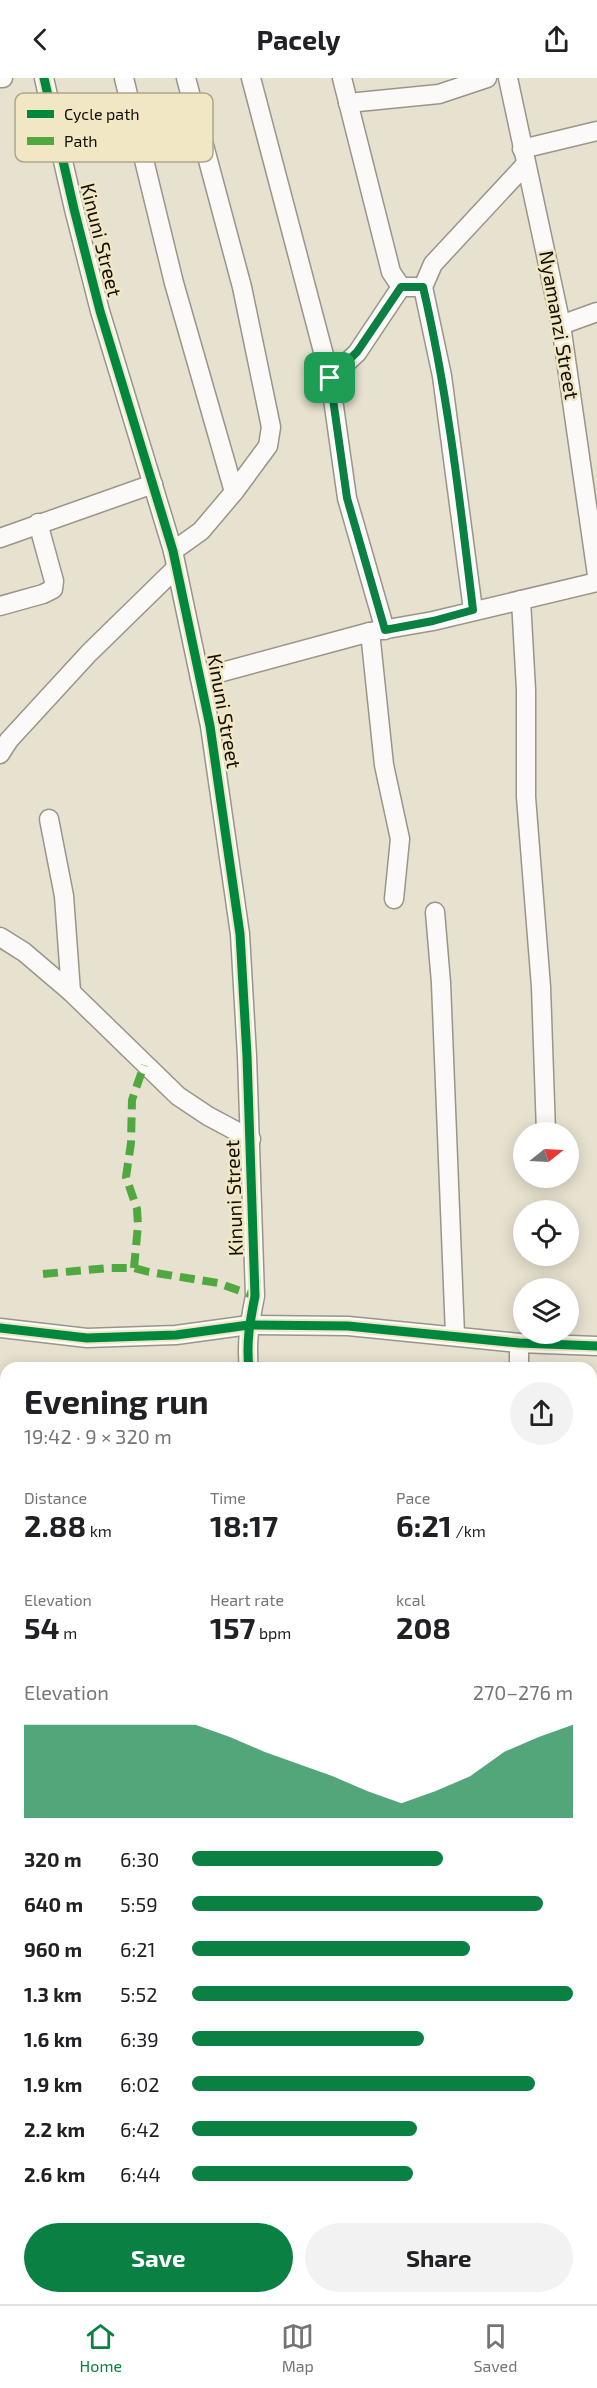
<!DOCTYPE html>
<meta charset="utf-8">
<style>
body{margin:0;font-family:"Exo 2",sans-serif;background:#f2f2f2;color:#202124;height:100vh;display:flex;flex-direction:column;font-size:22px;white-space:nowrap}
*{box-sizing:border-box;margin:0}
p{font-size:20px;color:#757577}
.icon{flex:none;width:33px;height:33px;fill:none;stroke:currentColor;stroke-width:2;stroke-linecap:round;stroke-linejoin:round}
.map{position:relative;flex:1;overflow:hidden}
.panel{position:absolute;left:0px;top:1284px;width:597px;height:942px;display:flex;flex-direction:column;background:#fff;border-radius:18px 18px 0 0;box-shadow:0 3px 15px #0003}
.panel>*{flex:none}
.needle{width:39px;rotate:72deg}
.tools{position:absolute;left:513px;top:1044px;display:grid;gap:12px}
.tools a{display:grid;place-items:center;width:66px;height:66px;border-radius:50%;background:#fff;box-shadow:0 3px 15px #0003;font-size:30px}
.pin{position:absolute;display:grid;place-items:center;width:51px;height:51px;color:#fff;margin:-26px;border-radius:12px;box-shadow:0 3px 9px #0006}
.round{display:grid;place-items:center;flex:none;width:63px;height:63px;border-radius:32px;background:#f2f2f2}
.overview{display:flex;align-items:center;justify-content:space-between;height:102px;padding:0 24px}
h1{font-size:33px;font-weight:700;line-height:45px}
.figures{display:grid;grid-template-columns:repeat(3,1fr);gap:9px;height:102px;padding:6px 24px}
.figures div{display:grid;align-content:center}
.figures b{font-size:30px;font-weight:700}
.figures small{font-size:16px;font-weight:400}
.figures p{font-size:16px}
.chart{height:168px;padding:12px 24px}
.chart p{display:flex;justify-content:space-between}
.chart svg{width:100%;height:108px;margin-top:6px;fill:#0b8043;opacity:.7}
.primary-button{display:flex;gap:12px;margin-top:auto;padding:12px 24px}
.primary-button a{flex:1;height:69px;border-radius:36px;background:#0b8043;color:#fff;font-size:24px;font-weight:700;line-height:69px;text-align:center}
.primary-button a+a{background:#f2f2f2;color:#202124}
ul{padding:0 24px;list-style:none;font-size:20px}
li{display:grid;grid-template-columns:96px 72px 1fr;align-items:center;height:45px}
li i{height:15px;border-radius:8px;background:#0b8043}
header{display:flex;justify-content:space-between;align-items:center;height:78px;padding:0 24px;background:#fff;font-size:27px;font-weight:700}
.tabs{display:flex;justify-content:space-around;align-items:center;height:84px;border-top:2px solid #e0e0e0;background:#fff;font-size:16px;color:#757577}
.tabs a{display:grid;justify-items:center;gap:3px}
.tabs .current{color:#0b8043}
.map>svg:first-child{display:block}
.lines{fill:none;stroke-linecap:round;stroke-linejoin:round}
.minor-casing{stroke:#999588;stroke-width:21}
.minor{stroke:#fbfaf8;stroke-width:18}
.quiet{stroke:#51a840;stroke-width:8;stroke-dasharray:15 8;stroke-linecap:butt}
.cycleway-casing{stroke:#f1e7c5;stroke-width:13}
.cycleway{stroke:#00873e;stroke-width:9}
.route-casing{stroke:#fff;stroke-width:12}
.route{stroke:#0b8043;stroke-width:8}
.labels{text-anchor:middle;stroke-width:5;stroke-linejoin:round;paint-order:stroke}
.street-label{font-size:20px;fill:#131005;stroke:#f1e7c5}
.key{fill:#f1e7c5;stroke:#aea68b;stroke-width:1.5}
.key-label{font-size:16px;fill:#131005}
</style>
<header><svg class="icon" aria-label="back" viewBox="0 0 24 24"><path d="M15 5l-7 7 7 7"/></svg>Pacely<svg class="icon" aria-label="share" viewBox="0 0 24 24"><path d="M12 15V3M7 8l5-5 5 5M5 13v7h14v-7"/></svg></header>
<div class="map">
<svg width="597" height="2226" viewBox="0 0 597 2226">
<rect width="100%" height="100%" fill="#e7e1cf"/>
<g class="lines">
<g class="minor-casing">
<g id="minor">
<polyline points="0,0 3,0"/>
<path d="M 44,0 L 74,131 L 100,233 L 173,473 L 210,648 L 240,856 L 247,978 L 255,1218 C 250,1243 246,1265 249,1290"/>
<polyline points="124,0 174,205 234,414"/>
<polyline points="251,0 330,300 347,420 385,552"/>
<polyline points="342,0 391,194 401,209 423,209"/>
<polyline points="508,0 561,247 597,497"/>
<polyline points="348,25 439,16 487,0"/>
<polyline points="522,71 597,53"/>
<polyline points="561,247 597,234"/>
<polyline points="330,300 357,275 401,209"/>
<polyline points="0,460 153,406"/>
<polyline points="173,473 201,453 234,414 268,368 271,349 242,209 186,0"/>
<polyline points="521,522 526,612 526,719 541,909 546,1054"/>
<polyline points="0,528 43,516 53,511 54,503 38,445"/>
<polyline points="473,532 442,298 423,209 433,186 526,86"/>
<polyline points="370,554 384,687 400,761 394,821"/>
<polyline points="200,600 370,554 433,543 597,504"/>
<polyline points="0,676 9,662 89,575 176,490"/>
<polyline points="49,741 64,818 71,914"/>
<polyline points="435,834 441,905 455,1257"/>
<polyline points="0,859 24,874 71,914 178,1018 208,1038 251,1061"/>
<polyline points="0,1250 87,1260 176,1257 249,1247 348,1248 519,1265 597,1268"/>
<polyline points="519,1265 519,1290"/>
<polyline points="591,1771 597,1729"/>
<polyline points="591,1945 597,1956"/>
<polyline points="0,2025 6,2026"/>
<polyline points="591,2086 597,2078"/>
<polyline points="591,2180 597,2183"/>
</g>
</g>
<use href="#minor" class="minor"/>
<g class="quiet">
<polyline points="134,1190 138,1147 137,1131 126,1099 131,1065 132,1022 144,987"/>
<polyline points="43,1196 108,1190 134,1190 149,1194 218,1205 255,1218"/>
<polyline points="591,1885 597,1885"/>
</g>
<g class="cycleway-casing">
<g id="cycleway">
<path d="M 44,0 L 74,131 L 100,233 L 173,473 L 210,648 L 240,856 L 247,978 L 255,1218 C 250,1243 246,1265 249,1290"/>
<polyline points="0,1250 87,1260 176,1257 249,1247 348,1248 519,1265 597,1268"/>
</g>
</g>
<use href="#cycleway" class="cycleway"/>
</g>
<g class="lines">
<g class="route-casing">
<path id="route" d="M 401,209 L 423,209 C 448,316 460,424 473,532 L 433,543 L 385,552 L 347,420 L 330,300 L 357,274 Z"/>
</g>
<use href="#route" class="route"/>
</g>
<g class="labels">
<g class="street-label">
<text transform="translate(101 162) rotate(76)" y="7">Kinuni Street</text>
<text transform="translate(559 247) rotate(80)" y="7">Nyamanzi Street</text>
<text transform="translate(224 633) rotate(80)" y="7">Kinuni Street</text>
<text transform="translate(234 1120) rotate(-92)" y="7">Kinuni Street</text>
</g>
</g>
<rect x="15" y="15" width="198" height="69" rx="9" class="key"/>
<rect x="27" y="32" width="27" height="8" fill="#00873e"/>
<rect x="27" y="59" width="27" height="8" fill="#51a840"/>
<g class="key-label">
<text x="64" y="42">Cycle path</text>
<text x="64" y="69">Path</text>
</g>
</svg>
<div class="tools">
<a><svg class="needle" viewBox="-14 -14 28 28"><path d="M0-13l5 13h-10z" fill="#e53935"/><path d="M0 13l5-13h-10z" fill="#757577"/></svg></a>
<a><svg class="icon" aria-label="locate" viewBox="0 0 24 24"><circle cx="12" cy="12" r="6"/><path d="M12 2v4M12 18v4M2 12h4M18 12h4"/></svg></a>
<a><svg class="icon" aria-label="layers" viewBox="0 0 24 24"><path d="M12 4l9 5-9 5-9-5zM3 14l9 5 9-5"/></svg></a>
</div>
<div class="pin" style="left:330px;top:300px;background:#1e9e55"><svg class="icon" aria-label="arrive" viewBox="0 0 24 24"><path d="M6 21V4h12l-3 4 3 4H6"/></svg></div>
<section class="panel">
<div class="overview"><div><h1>Evening run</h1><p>19:42 · 9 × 320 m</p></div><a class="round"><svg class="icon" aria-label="share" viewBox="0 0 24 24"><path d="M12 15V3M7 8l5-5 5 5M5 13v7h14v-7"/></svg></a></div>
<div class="figures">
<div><p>Distance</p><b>2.88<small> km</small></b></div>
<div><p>Time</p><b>18:17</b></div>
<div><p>Pace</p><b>6:21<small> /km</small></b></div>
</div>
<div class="figures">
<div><p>Elevation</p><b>54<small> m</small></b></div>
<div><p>Heart rate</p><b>157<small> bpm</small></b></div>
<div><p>kcal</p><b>208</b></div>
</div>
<div class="chart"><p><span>Elevation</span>270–276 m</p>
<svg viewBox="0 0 160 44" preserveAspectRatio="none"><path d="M0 44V6L10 6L20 6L30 6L40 6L50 6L60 11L70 17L80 22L90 27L100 33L110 38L120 33L130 27L140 17L150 11L160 6V44z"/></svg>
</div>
<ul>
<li><b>320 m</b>6:30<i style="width:66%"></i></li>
<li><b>640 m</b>5:59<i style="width:92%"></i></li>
<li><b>960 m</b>6:21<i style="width:73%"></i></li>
<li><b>1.3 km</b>5:52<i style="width:100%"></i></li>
<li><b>1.6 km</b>6:39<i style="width:61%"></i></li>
<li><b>1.9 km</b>6:02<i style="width:90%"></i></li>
<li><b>2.2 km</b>6:42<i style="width:59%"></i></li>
<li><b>2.6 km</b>6:44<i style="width:58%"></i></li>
</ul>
<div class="primary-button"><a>Save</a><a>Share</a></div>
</section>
</div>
<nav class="tabs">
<a class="current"><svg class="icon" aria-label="home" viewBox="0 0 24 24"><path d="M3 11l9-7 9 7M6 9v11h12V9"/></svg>Home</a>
<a><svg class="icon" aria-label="map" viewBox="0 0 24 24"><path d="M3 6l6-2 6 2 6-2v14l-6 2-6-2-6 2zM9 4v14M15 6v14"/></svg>Map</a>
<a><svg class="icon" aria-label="saved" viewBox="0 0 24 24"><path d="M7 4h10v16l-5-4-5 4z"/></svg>Saved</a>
</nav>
